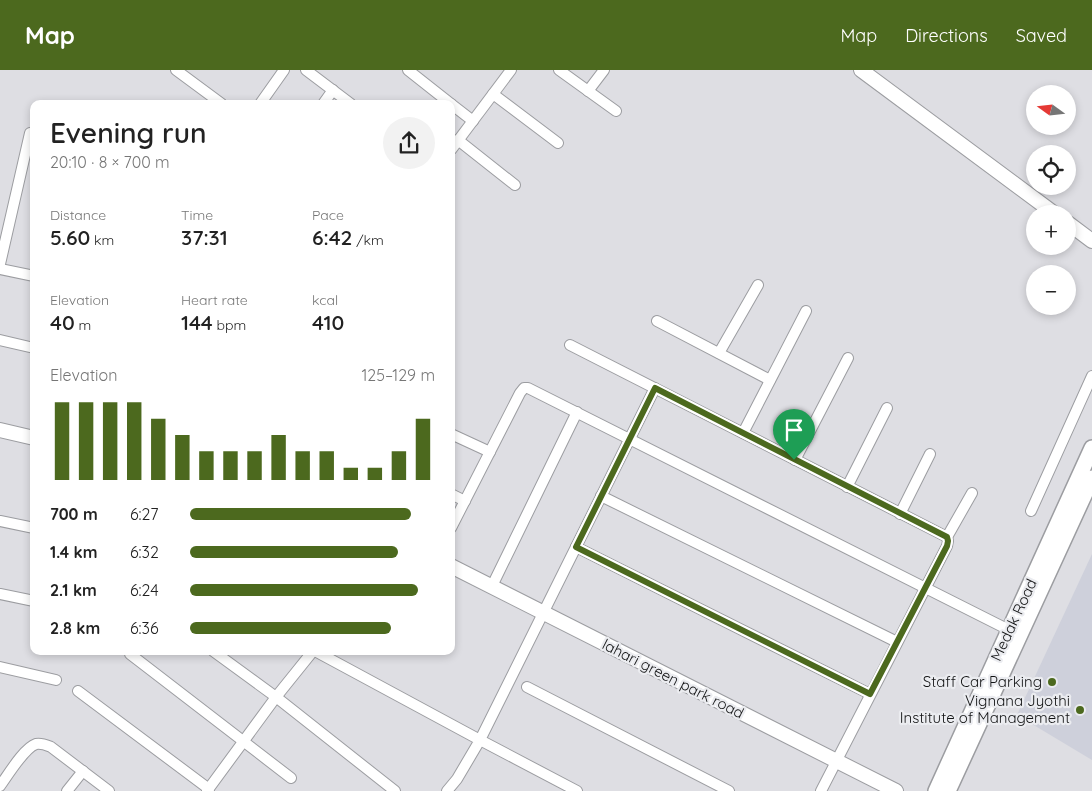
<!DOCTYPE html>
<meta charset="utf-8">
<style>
body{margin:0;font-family:Quicksand,sans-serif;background:#f2f2f2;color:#222;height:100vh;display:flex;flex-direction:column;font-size:19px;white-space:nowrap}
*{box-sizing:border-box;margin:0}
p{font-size:16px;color:#767676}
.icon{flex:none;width:28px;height:28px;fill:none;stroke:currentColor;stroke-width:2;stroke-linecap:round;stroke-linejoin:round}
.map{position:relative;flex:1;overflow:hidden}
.drawer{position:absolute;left:30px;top:30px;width:425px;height:555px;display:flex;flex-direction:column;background:#fff;border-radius:10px;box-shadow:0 2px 8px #0003}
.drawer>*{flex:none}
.needle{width:32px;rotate:285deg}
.fabs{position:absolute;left:1026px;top:15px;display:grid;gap:10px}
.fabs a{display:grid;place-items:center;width:50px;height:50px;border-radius:50%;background:#fff;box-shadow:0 2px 8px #0003;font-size:25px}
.pin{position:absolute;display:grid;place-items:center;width:42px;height:42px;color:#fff;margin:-51px -21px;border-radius:50% 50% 50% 0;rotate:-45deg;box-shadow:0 0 5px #0007}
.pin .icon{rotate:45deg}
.round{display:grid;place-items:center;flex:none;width:52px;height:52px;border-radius:26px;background:#f2f2f2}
.overview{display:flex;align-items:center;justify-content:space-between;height:85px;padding:0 20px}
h1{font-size:28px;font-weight:600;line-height:38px}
.stats{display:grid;grid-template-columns:repeat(3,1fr);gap:8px;height:85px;padding:5px 20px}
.stats div{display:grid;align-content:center}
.stats b{font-size:21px;font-weight:600}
.stats small{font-size:14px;font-weight:400}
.stats p{font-size:14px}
.chart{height:140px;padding:10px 20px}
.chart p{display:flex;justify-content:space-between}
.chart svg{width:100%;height:90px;margin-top:5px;stroke:#4c691e;stroke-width:6}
ul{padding:0 20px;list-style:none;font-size:16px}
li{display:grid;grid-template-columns:80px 60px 1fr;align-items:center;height:38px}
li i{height:12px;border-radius:6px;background:#4c691e}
header{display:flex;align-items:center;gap:30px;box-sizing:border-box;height:70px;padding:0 25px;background:#4c691e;color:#fff}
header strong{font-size:24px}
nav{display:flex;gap:28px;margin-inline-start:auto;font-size:18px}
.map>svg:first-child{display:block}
.built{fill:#ced0db}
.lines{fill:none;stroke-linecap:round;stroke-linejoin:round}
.street-casing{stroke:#9c9da1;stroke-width:12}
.secondary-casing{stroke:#9c9da1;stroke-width:16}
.primary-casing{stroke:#9c9da1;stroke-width:18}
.street{stroke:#fff;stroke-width:10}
.secondary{stroke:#fff;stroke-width:14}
.primary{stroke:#fff;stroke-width:15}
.route-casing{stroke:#fff;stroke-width:10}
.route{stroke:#4c691e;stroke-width:6}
.poi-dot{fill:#4c691e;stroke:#ebecf0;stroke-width:2}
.labels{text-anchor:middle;stroke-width:4.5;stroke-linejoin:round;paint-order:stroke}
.street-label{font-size:15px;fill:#121314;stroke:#ebecf0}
.poi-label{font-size:15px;fill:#121314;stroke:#ebecf0;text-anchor:end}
</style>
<header>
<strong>Map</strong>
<nav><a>Map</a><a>Directions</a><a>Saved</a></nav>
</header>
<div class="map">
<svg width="1092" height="721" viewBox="0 0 1092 721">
<rect width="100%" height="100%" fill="#dedee3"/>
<polygon class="built" points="1092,484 1092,690 1017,645"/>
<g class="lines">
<g class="street-casing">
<g id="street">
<polyline points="176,0 222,34"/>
<polyline points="306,0 351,34"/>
<polyline points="408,0 451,34"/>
<polyline points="559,0 616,41"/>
<polyline points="588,21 604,0"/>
<polyline points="493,24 558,73"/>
<polyline points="260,34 284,0"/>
<polyline points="323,34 333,20"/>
<polyline points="451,34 473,51"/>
<polyline points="458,70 515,115"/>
<polyline points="451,80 511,0"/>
<polyline points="0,194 30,63"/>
<polyline points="0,199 34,206"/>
<polyline points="657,251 770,310"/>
<polyline points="0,270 34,278"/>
<polyline points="570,275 947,467 948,471 947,476 821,721"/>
<polyline points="719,283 758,215"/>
<polyline points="743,363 806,241"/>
<polyline points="451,364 490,382"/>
<polyline points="795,390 848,288"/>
<polyline points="847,417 887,338"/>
<polyline points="451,424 465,431"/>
<polyline points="601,426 897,572"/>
<polyline points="1031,441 1092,306"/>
<polyline points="900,444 930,384"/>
<polyline points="0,451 34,458"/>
<polyline points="451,458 520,323 524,318 528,318 1009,560"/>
<polyline points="947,467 972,423"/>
<polyline points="576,477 870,624"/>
<polyline points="492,516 577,342"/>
<polyline points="0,524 34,531"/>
<polyline points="213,581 276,627 313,581"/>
<polyline points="315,581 480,670 457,709 447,721"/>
<polyline points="130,584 291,708"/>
<polyline points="0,597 56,610"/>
<polyline points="527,617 729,721"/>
<polyline points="78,621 209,719"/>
<path d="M 0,716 C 8,705 24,678 36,674 C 42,673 46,675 51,677 L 109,721"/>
<polyline points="67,721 83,701"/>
<polyline points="207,721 276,627 395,721"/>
<polyline points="577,721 480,670 655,318"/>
</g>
</g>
<g class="secondary-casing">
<g id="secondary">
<polyline points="861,0 1055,144"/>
<polyline points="1068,153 1092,171"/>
<polyline points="0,360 34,368"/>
<polyline points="451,496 896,721"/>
</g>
</g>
<g class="primary-casing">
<g id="primary">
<polyline points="936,721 1092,378"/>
<polyline points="948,721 1092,408"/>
</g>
</g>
<use href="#street" class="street"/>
<use href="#secondary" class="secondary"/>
<use href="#primary" class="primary"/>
</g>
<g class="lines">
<g class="route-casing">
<polygon id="route" points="655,318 947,467 948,471 947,476 870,624 576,477"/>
</g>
<use href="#route" class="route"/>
</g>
<g class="poi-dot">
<circle cx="1052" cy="612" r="5"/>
<circle cx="1080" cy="640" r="5"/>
</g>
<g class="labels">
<g class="street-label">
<text transform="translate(1014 550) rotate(-65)" y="5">Medak Road</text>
<text transform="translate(673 609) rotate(27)" y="5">lahari green park road</text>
</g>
<g class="poi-label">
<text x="1042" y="617">Staff Car Parking</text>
<text x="1070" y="636">Vignana Jyothi<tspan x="1070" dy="17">Institute of Management</tspan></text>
</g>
</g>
</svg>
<div class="fabs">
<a><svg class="needle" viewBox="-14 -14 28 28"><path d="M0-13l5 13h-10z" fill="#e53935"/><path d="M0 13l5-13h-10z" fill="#767676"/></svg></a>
<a><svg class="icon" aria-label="locate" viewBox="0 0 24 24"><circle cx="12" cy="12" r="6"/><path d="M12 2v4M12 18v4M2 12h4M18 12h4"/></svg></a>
<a>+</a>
<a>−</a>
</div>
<div class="pin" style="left:794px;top:390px;background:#1e9e55"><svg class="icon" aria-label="arrive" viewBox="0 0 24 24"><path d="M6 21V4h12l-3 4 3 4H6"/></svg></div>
<section class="drawer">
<div class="overview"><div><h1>Evening run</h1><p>20:10 · 8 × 700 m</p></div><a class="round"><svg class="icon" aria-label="share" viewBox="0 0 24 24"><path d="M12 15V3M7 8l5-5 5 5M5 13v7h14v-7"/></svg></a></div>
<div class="stats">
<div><p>Distance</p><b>5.60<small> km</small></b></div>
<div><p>Time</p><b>37:31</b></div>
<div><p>Pace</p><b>6:42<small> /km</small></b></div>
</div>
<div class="stats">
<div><p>Elevation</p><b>40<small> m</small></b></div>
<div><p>Heart rate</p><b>144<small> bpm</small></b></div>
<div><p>kcal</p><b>410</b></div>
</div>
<div class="chart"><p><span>Elevation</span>125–129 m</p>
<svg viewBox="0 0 160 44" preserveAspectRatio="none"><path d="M5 44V6M15 44V6M25 44V6M35 44V6M45 44V14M55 44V22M65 44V30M75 44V30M85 44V30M95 44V22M105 44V30M115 44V30M125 44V38M135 44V38M145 44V30M155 44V14"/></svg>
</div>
<ul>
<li><b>700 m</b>6:27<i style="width:90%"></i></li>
<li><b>1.4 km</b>6:32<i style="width:85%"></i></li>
<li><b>2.1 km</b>6:24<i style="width:93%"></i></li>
<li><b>2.8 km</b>6:36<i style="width:82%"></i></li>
</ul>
</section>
</div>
